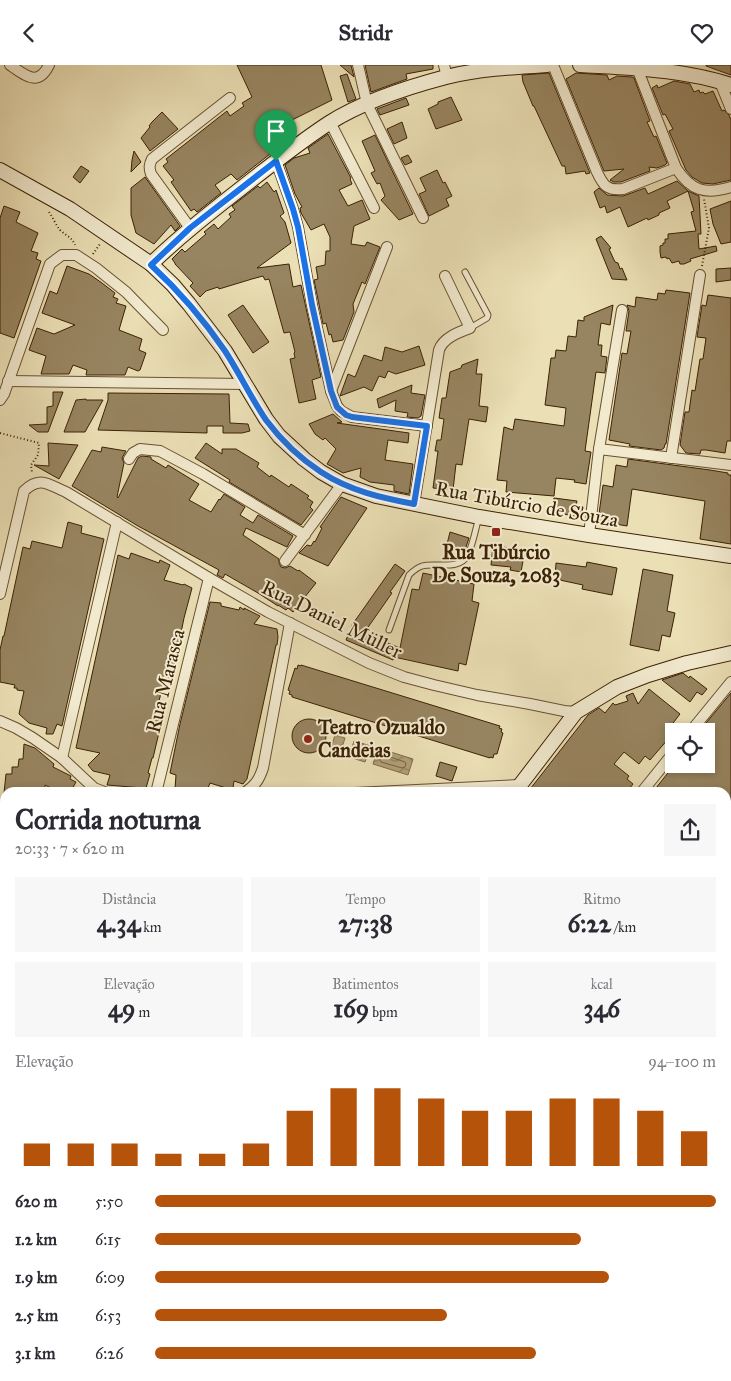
<!DOCTYPE html>
<html lang="pt">
<meta charset="utf-8">
<style>
body{margin:0;font-family:"IM FELL Great Primer",serif;background:#f7f7f7;color:#2b2b33;height:100vh;display:flex;flex-direction:column;font-size:19px;white-space:nowrap}
*{box-sizing:border-box;margin:0}
p{font-size:16px;color:#7c7c81}
.icon{flex:none;width:28px;height:28px;fill:none;stroke:currentColor;stroke-width:2;stroke-linecap:round;stroke-linejoin:round}
.map{position:relative;flex:1;overflow:hidden}
.details{position:absolute;left:0px;top:722px;width:731px;height:594px;display:flex;flex-direction:column;background:#fff;border-radius:15px 15px 0 0;box-shadow:0 2px 8px #0003}
.details>*{flex:none}
.fabs{position:absolute;left:665px;top:658px;display:grid;gap:10px}
.fabs a{display:grid;place-items:center;width:50px;height:50px;border-radius:0px;background:#fff;box-shadow:0 2px 8px #0003;font-size:25px}
.pin{position:absolute;display:grid;place-items:center;width:42px;height:42px;color:#fff;margin:-51px -21px;border-radius:50% 50% 50% 0;rotate:-45deg;box-shadow:0 0 5px #0007}
.pin .icon{rotate:45deg}
.round{display:grid;place-items:center;flex:none;width:52px;height:52px;border-radius:0px;background:#f7f7f7}
.headline{display:flex;align-items:center;justify-content:space-between;height:85px;padding:0 15px}
h1{font-size:28px;font-weight:800;line-height:38px}
.metrics{display:grid;grid-template-columns:repeat(3,1fr);gap:8px;height:85px;padding:5px 15px}
.metrics div{display:grid;align-content:center;border-radius:0px;background:#f7f7f7;text-align:center}
.metrics b{font-size:25px;font-weight:800}
.metrics small{font-size:14px;font-weight:400}
.metrics p{font-size:14px}
.chart{height:140px;padding:10px 15px}
.chart p{display:flex;justify-content:space-between}
.chart svg{width:100%;height:90px;margin-top:5px;stroke:#b45309;stroke-width:6}
ul{padding:0 15px;list-style:none;font-size:16px}
li{display:grid;grid-template-columns:80px 60px 1fr;align-items:center;height:38px}
li i{height:12px;border-radius:6px;background:#b45309}
header{display:flex;justify-content:space-between;align-items:center;height:65px;padding:0 15px;background:#fff;font-size:22px;font-weight:800}
.map>svg:first-child{display:block}
.water{fill:url(#water-waves);stroke:#826d4a}
.lines{fill:none;stroke-linecap:round;stroke-linejoin:round}
.shore{stroke:#76603e;stroke-width:1}
.building{fill:#978460;stroke:#3c2204}
.lane-casing{stroke:#685130;stroke-width:7}
.street-casing{stroke:#685130;stroke-width:12}
.secondary-casing{stroke:#3c2204;stroke-width:16}
.path{stroke:#3c2204;stroke-width:2;stroke-dasharray:1 2.5;stroke-linecap:butt}
.lane{stroke:#f2eacf;stroke-width:5}
.street{stroke:#f2eacf;stroke-width:10}
.secondary{stroke:#f2eacf;stroke-width:14}
.route-casing{stroke:#fff;stroke-width:10}
.route{stroke:#1a73e8;stroke-width:6}
.poi-dot{fill:#8f2418;stroke:#f2eacf;stroke-width:2}
.labels{text-anchor:middle;stroke-width:4;stroke-linejoin:round;paint-order:stroke}
.street-label{font-size:20px;fill:#3c2204;stroke:#f2eacf}
.poi-label{font-size:20px;font-weight:bold;fill:#3c2204;stroke:#f2eacf}
</style>
<header><svg class="icon" aria-label="back" viewBox="0 0 24 24"><path d="M15 5l-7 7 7 7"/></svg>Stridr<svg class="icon" aria-label="heart" viewBox="0 0 24 24"><path d="M12 20l-8-8c-3-5 5-10 8-4 3-6 11-1 8 4z"/></svg></header>
<div class="map">
<svg width="731" height="1316" viewBox="0 0 731 1316">
<defs>
<pattern id="water-waves" width="16" height="10" patternUnits="userSpaceOnUse" patternTransform="scale(1.25)"><rect width="16" height="10" fill="#b09f79"/><path d="M0 5q4-4 8 0t8 0" fill="none" stroke="#908161"/></pattern>
</defs>
<rect width="100%" height="100%" fill="#ebdfb5"/>
<filter id="stains"><feTurbulence type="fractalNoise" baseFrequency=".004" numOctaves="4"/><feColorMatrix values="0 0 0 0 .2 0 0 0 0 .09 0 0 0 0 .02 0 0 0 .5 -.17"/></filter>
<radialGradient id="worn" r=".72"><stop offset=".6" stop-color="#630" stop-opacity="0"/><stop offset="1" stop-color="#630" stop-opacity=".3"/></radialGradient>
<g class="water">
<polygon points="335,670 345,673 340,689 330,686"/>
<polygon points="354,676 371,681 365,697 349,692"/>
<polygon points="378,683 413,694 408,710 373,699"/>
</g>
<g class="lines">
<polygon class="shore" points="384,690 405,697 406,699 405,702 402,703 381,697 380,695 381,692"/>
</g>
<g class="building">
<polygon points="237,0 321,0 332,35 288,57 290,62 271,71 273,74 268,77 273,83 268,87 270,89 237,115 231,109 215,120 221,128 197,147 194,144 191,146 171,117 174,115 163,101 168,97 166,94 218,53 227,46 230,51 244,41 242,38 252,32"/>
<polygon points="340,0 351,0 354,12"/>
<polygon points="365,0 433,0 433,4 406,9 407,14 371,27"/>
<polygon points="706,0 731,0 731,10 706,1"/>
<polygon points="549,8 590,108 586,109 585,106 566,109 565,101 562,101 534,41 533,41 523,17 522,10"/>
<polygon points="576,8 607,10 609,15 617,11 632,12 634,13 650,56 647,57 654,72 656,71 667,98 665,100 657,103 649,102 650,106 621,117 614,117 610,115 624,104 604,106 566,14"/>
<polygon points="347,9 356,34 348,37 340,11"/>
<polygon points="674,16 690,19 694,27 699,25 700,28 703,27 705,29 713,26 722,46 724,45 729,50 731,55 731,115 713,119 702,118 692,112 686,105 669,66 673,64 665,49 663,50 652,23 657,20 658,23"/>
<polygon points="451,32 462,55 436,64 428,44 438,39 438,37"/>
<polygon points="406,33 409,40 380,50 377,44"/>
<polygon points="162,47 178,64 150,86 141,73 150,62 149,61 152,57"/>
<polygon points="402,57 407,73 394,79 387,64"/>
<polygon points="328,69 351,113 350,114 352,119 339,125 348,141 362,135 370,154 354,161 351,179 365,181 367,177 380,182 365,219 362,217 353,239 354,247 343,275 333,277 331,269 329,270 326,258 323,259 314,215 318,214 316,202 325,200 326,186 330,186 330,172 324,159 311,165 301,148 300,143 302,142 295,129 285,100 294,93 310,88 308,83"/>
<polygon points="375,70 413,149 399,155 381,135 385,131 380,118 377,119 371,108 375,106 362,76"/>
<polygon points="134,86 141,97 131,107 132,95"/>
<polygon points="408,90 412,97 405,100 401,93"/>
<polygon points="81,101 89,106 80,118 73,112"/>
<polygon points="437,105 443,118 445,117 452,131 446,134 449,141 429,151 419,129 426,126 420,113"/>
<polygon points="145,112 180,161 175,166 171,160 154,179 136,168 131,150 131,123"/>
<polygon points="677,116 688,126 682,129 667,136 670,143 659,148 659,150 648,155 647,153 628,162 620,142 607,148 605,141 600,143 594,127 599,123 607,130 623,131 645,123 648,129"/>
<polygon points="267,117 274,127 276,125 284,148 280,151 285,157 291,178 257,203 289,199 293,222 301,220 321,312 312,315 316,334 299,338 290,294 295,293 294,288 295,287 290,267 284,268 269,214 265,215 263,211 252,214 219,224 218,222 206,226 200,232 190,221 193,218 175,199 175,198 172,194 182,184 185,187 206,169 204,167 214,159 218,164 231,152 229,149 235,145 232,141 258,121 260,123"/>
<polygon points="688,126 699,131 701,169 698,169 699,184 716,181 717,186 690,194 691,196 684,199 680,199 679,196 672,198 669,193 667,194 666,192 661,193 660,187 660,181 663,180 663,178 665,178 665,174 668,174 668,169 696,166 691,147 694,146"/>
<polygon points="731,136 731,177 721,179 713,159 710,144"/>
<polygon points="4,141 20,147 16,157 38,168 31,186 38,188 36,194 41,196 14,273 0,268 0,153"/>
<polygon points="601,171 611,183 609,184 615,197 618,198 620,204 622,203 627,215 612,214 596,174"/>
<polygon points="67,201 89,209 102,218 115,228 113,232 118,234 116,238 126,241 119,265 142,274 139,285 146,288 140,305 138,306 128,302 125,310 86,310 87,305 73,300 69,309 41,309 46,291 29,285 37,263 54,269 75,260 42,248 50,226 57,229"/>
<polygon points="731,203 731,215 716,217 716,204"/>
<polygon points="666,225 690,228 666,379 665,379 664,383 661,385 629,381 630,379 609,375 622,288 627,289 631,266 626,266 629,246 627,240 635,242 636,232 657,235 658,228 665,229"/>
<polygon points="708,230 731,233 731,376 727,376 725,388 706,385 701,385 700,389 686,388 680,380 685,347 689,347 692,325 695,326 700,294 703,294 706,273 697,272 702,240 706,241"/>
<polygon points="243,240 269,277 253,288 228,250"/>
<polygon points="613,240 610,260 601,258 598,280 602,280 601,291 607,292 605,308 596,307 585,386 591,387 586,419 574,417 575,415 556,413 554,431 506,427 507,416 497,415 504,362 513,365 515,354 564,361 566,343 545,340 551,293 555,293 556,285 566,286 568,271 576,272 578,255 584,256 584,252"/>
<polygon points="419,281 425,300 396,309 388,306 385,313 379,311 372,326 364,322 340,331 348,309 355,312 364,290 382,296 385,282 402,287"/>
<polygon points="478,294 476,309 482,309 479,341 488,342 486,357 469,354 462,400 456,399 453,425 433,423 438,386 435,386 437,375 441,375 444,354 439,353 442,333 446,333 450,307 461,303 462,300"/>
<polygon points="412,320 411,328 425,330 421,351 418,353 407,352 408,348 395,346 396,335 379,343 377,334"/>
<polygon points="53,327 63,327 48,367 38,367 29,360 47,359 47,342 53,341"/>
<polygon points="108,328 229,329 230,358 248,359 250,366 242,368 223,368 223,361 207,361 207,368 98,365 108,335"/>
<polygon points="86,334 86,335 103,335 85,367 64,367 76,335"/>
<polygon points="333,349 342,357 337,358 409,368 408,378 388,375 385,395 413,399 409,429 394,426 394,420 370,417 360,412 361,403 343,408 327,399 336,384 325,373 323,375 315,369 309,359"/>
<polygon points="48,378 78,380 59,414 34,400 49,401"/>
<polygon points="206,378 222,389 222,384 236,384 259,398 257,402 270,412 271,410 289,422 291,419 309,431 307,433 313,437 310,442 313,445 301,460 229,417 230,415 195,393"/>
<polygon points="102,382 126,386 122,393 124,398 117,432 118,433 138,393 142,391 151,392 151,394 166,403 168,400 199,419 189,435 198,440 211,447 219,434 220,435 224,429 245,442 240,450 253,458 258,450 293,471 287,482 246,463 243,470 279,494 279,498 281,502 285,503 290,501 298,506 299,505 316,518 293,547 288,543 286,545 278,540 278,541 258,528 225,509 223,513 217,510 219,505 138,461 72,421 92,385 101,387"/>
<polygon points="628,394 710,405 728,408 728,410 731,410 731,479 700,474 705,436 632,424 627,461 598,456 603,420 613,422 616,400 627,402"/>
<polygon points="341,432 367,443 328,501 299,488 307,480 311,481 314,476 315,477 322,463 320,462"/>
<polygon points="554,433 577,436 576,441 583,442 581,452 551,447"/>
<polygon points="68,457 82,461 81,468 104,474 62,661 57,659 53,669 46,669 47,663 29,658 19,649 24,626 17,625 17,623 14,623 15,620 0,617 0,585 3,571 4,571 23,482 30,484 32,476 62,483"/>
<polygon points="450,467 469,473 464,488 446,483"/>
<polygon points="493,480 514,484 513,488 524,490 521,507 510,505 511,502 491,500"/>
<polygon points="131,488 159,498 160,495 170,500 164,515 183,520 184,519 192,523 184,553 172,612 171,612 168,626 162,624 158,640 165,642 153,693 152,693 148,708 150,709 146,723 143,723 107,720 110,710 93,706 88,700 100,688 76,683 118,490 129,494"/>
<polygon points="587,497 617,503 612,530 582,524 583,520 555,514 556,498 586,502"/>
<polygon points="395,499 405,506 390,527 392,528 364,568 400,583 412,524 419,525 423,508 474,519 472,536 479,538 466,600 459,598 458,606 394,592 393,595 346,575 352,560"/>
<polygon points="643,504 673,510 667,546 675,548 670,572 662,570 659,586 630,580"/>
<polygon points="210,537 221,538 221,541 239,545 240,542 244,545 244,543 260,551 254,559 277,564 278,572 277,580 276,580 247,714 243,719 234,716 233,723 226,723 210,718 208,723 175,724 176,710 170,708 180,659"/>
<polygon points="298,600 301,601 301,600 500,661 499,663 502,664 501,667 503,668 497,689 494,689 493,693 490,692 490,693 292,632 292,630 289,629 290,626 288,625 295,603 297,604"/>
<polygon points="683,608 689,613 690,611 707,624 702,630 697,627 690,637 662,615"/>
<polygon points="649,624 680,649 670,662 675,666 650,695 645,691 639,699 624,687 614,699 629,711 627,714 633,719 626,728 527,728 588,650 599,643 605,648 613,638 615,640 628,636 626,631 633,628 638,639"/>
<polygon points="731,628 731,735 726,732 726,728 652,728 675,699 706,699 706,692 709,689 706,687 706,658"/>
<circle cx="309" cy="671" r="17"/>
<polygon points="24,679 35,683 54,699 53,702 71,711 70,714 76,717 70,728 61,724 59,727 45,720 45,728 4,728 6,709 12,709 12,702 18,702 19,694 23,694"/>
<polygon points="440,697 457,702 452,716 436,711"/>
</g>
<g class="lines">
<g class="lane-casing">
<g id="lane">
<polyline points="465,207 488,250 487,253 470,263"/>
<path d="M 389,565 L 409,510 C 413,506 416,503 422,501 C 435,497 459,506 467,491 C 472,484 476,462 479,452"/>
</g>
</g>
<g class="street-casing">
<g id="street">
<path d="M 10,0 C 26,11 38,22 49,0"/>
<polyline points="358,0 367,39 423,153"/>
<polyline points="444,0 447,12"/>
<path d="M 553,0 L 597,107 C 603,120 607,126 623,124 L 676,103"/>
<path d="M 637,3 L 676,103 C 691,126 705,130 731,122"/>
<polyline points="720,17 731,44"/>
<polyline points="330,57 374,143"/>
<polyline points="276,96 293,144 298,162 312,240 331,326 337,341 341,346 352,352 427,361"/>
<path d="M 190,163 L 151,109 C 149,103 149,100 152,94 L 230,33"/>
<polyline points="8,316 245,319"/>
<polyline points="331,326 387,182"/>
<polyline points="0,335 4,329 50,199 62,190 76,190 96,203 126,227 163,265"/>
<polyline points="599,384 731,400"/>
<polyline points="671,393 700,210"/>
<polyline points="129,394 133,388 140,384 160,386 203,409 305,470"/>
<path d="M 414,439 L 439,285 C 443,273 459,267 470,263 L 445,211"/>
<polyline points="589,470 599,384 622,245"/>
<polyline points="285,496 342,419"/>
<path d="M 0,529 L 24,426 C 40,410 49,420 66,427 L 209,513 L 268,547 L 369,598 L 404,612 L 434,620 L 477,630 L 530,639 L 564,646 L 576,647"/>
<polyline points="0,656 16,663 33,673 62,693 94,723 107,728"/>
<polyline points="691,666 731,617"/>
<polyline points="62,693 117,457"/>
<polyline points="156,728 209,513"/>
<path d="M 244,728 C 255,721 259,715 263,703 L 290,558"/>
<polyline points="354,728 519,720"/>
<polyline points="641,728 674,687"/>
<polyline points="726,777 731,771"/>
<polyline points="726,982 731,986"/>
<polyline points="726,1111 731,1114"/>
<polyline points="0,1144 5,1148"/>
<polyline points="0,1210 5,1197"/>
<polyline points="726,1231 731,1234"/>
<polyline points="0,1277 5,1279"/>
<polyline points="89,1311 102,1316"/>
<polyline points="201,1311 208,1316"/>
<polyline points="112,1316 115,1311"/>
<polyline points="258,1316 260,1311"/>
<polyline points="363,1316 365,1311"/>
<polyline points="462,1316 464,1311"/>
<polyline points="562,1316 563,1311"/>
<polyline points="628,1316 632,1311"/>
</g>
</g>
<g class="secondary-casing">
<g id="secondary">
<path d="M 580,0 C 631,3 682,4 731,20"/>
<polyline points="0,105 70,144 151,199 173,220 189,239 225,286 266,354 279,371 304,394 321,407 342,419 376,431 479,452 589,470 731,491"/>
<path d="M 151,199 C 180,171 212,146 244,121 C 272,99 300,77 329,58 C 362,37 408,22 446,12 C 478,4 514,2 547,0"/>
<polyline points="514,728 576,647 617,622 648,610 687,598 731,588"/>
<polyline points="159,1316 160,1311"/>
</g>
</g>
<g class="path">
<path d="M 49,147 C 53,153 56,160 60,165 C 66,171 72,172 75,180"/>
<polyline points="93,189 100,179"/>
<polyline points="702,201 709,163 704,134"/>
<polyline points="0,368 39,378 38,390 31,400 32,408"/>
</g>
<use href="#lane" class="lane"/>
<use href="#street" class="street"/>
<use href="#secondary" class="secondary"/>
</g>
<g class="lines">
<g class="route-casing">
<path id="route" d="M 276,96 L 293,144 L 298,162 L 312,240 L 331,326 L 337,342 L 346,350 L 352,352 L 427,361 L 414,439 C 382,433 350,426 321,407 C 301,394 281,375 266,355 C 251,333 240,309 225,286 C 204,255 179,226 151,200 L 190,163 Z"/>
</g>
<use href="#route" class="route"/>
</g>
<g class="poi-dot">
<rect x="491" y="462" width="10" height="10" rx="2.5"/>
<circle cx="308" cy="674" r="5"/>
</g>
<g class="labels">
<g class="street-label">
<text transform="translate(527 439) rotate(10)" y="7">Rua Tibúrcio de Souza</text>
<text transform="translate(332 554) rotate(26)" y="7">Rua Daniel Müller</text>
<text transform="translate(165 616) rotate(-76)" y="7">Rua Marasca</text>
</g>
<g class="poi-label">
<text x="496" y="494">Rua Tibúrcio<tspan x="496" dy="23">De Souza, 2083</tspan></text>
<text x="318" y="669" text-anchor="start">Teatro Ozualdo<tspan x="318" dy="23">Candeias</tspan></text>
</g>
</g>
<rect width="100%" height="100%" filter="url(#stains)"/>
<rect width="100%" height="100%" fill="url(#worn)"/>
</svg>
<div class="fabs">
<a><svg class="icon" aria-label="locate" viewBox="0 0 24 24"><circle cx="12" cy="12" r="6"/><path d="M12 2v4M12 18v4M2 12h4M18 12h4"/></svg></a>
</div>
<div class="pin" style="left:276px;top:96px;background:#1e9e55"><svg class="icon" aria-label="arrive" viewBox="0 0 24 24"><path d="M6 21V4h12l-3 4 3 4H6"/></svg></div>
<section class="details">
<div class="headline"><div><h1>Corrida noturna</h1><p>20:33 · 7 × 620 m</p></div><a class="round"><svg class="icon" aria-label="share" viewBox="0 0 24 24"><path d="M12 15V3M7 8l5-5 5 5M5 13v7h14v-7"/></svg></a></div>
<div class="metrics">
<div><p>Distância</p><b>4.34<small> km</small></b></div>
<div><p>Tempo</p><b>27:38</b></div>
<div><p>Ritmo</p><b>6:22<small> /km</small></b></div>
</div>
<div class="metrics">
<div><p>Elevação</p><b>49<small> m</small></b></div>
<div><p>Batimentos</p><b>169<small> bpm</small></b></div>
<div><p>kcal</p><b>346</b></div>
</div>
<div class="chart"><p><span>Elevação</span>94–100 m</p>
<svg viewBox="0 0 160 44" preserveAspectRatio="none"><path d="M5 44V33M15 44V33M25 44V33M35 44V38M45 44V38M55 44V33M65 44V17M75 44V6M85 44V6M95 44V11M105 44V17M115 44V17M125 44V11M135 44V11M145 44V17M155 44V27"/></svg>
</div>
<ul>
<li><b>620 m</b>5:50<i style="width:100%"></i></li>
<li><b>1.2 km</b>6:15<i style="width:76%"></i></li>
<li><b>1.9 km</b>6:09<i style="width:81%"></i></li>
<li><b>2.5 km</b>6:53<i style="width:52%"></i></li>
<li><b>3.1 km</b>6:26<i style="width:68%"></i></li>
</ul>
</section>
</div>
